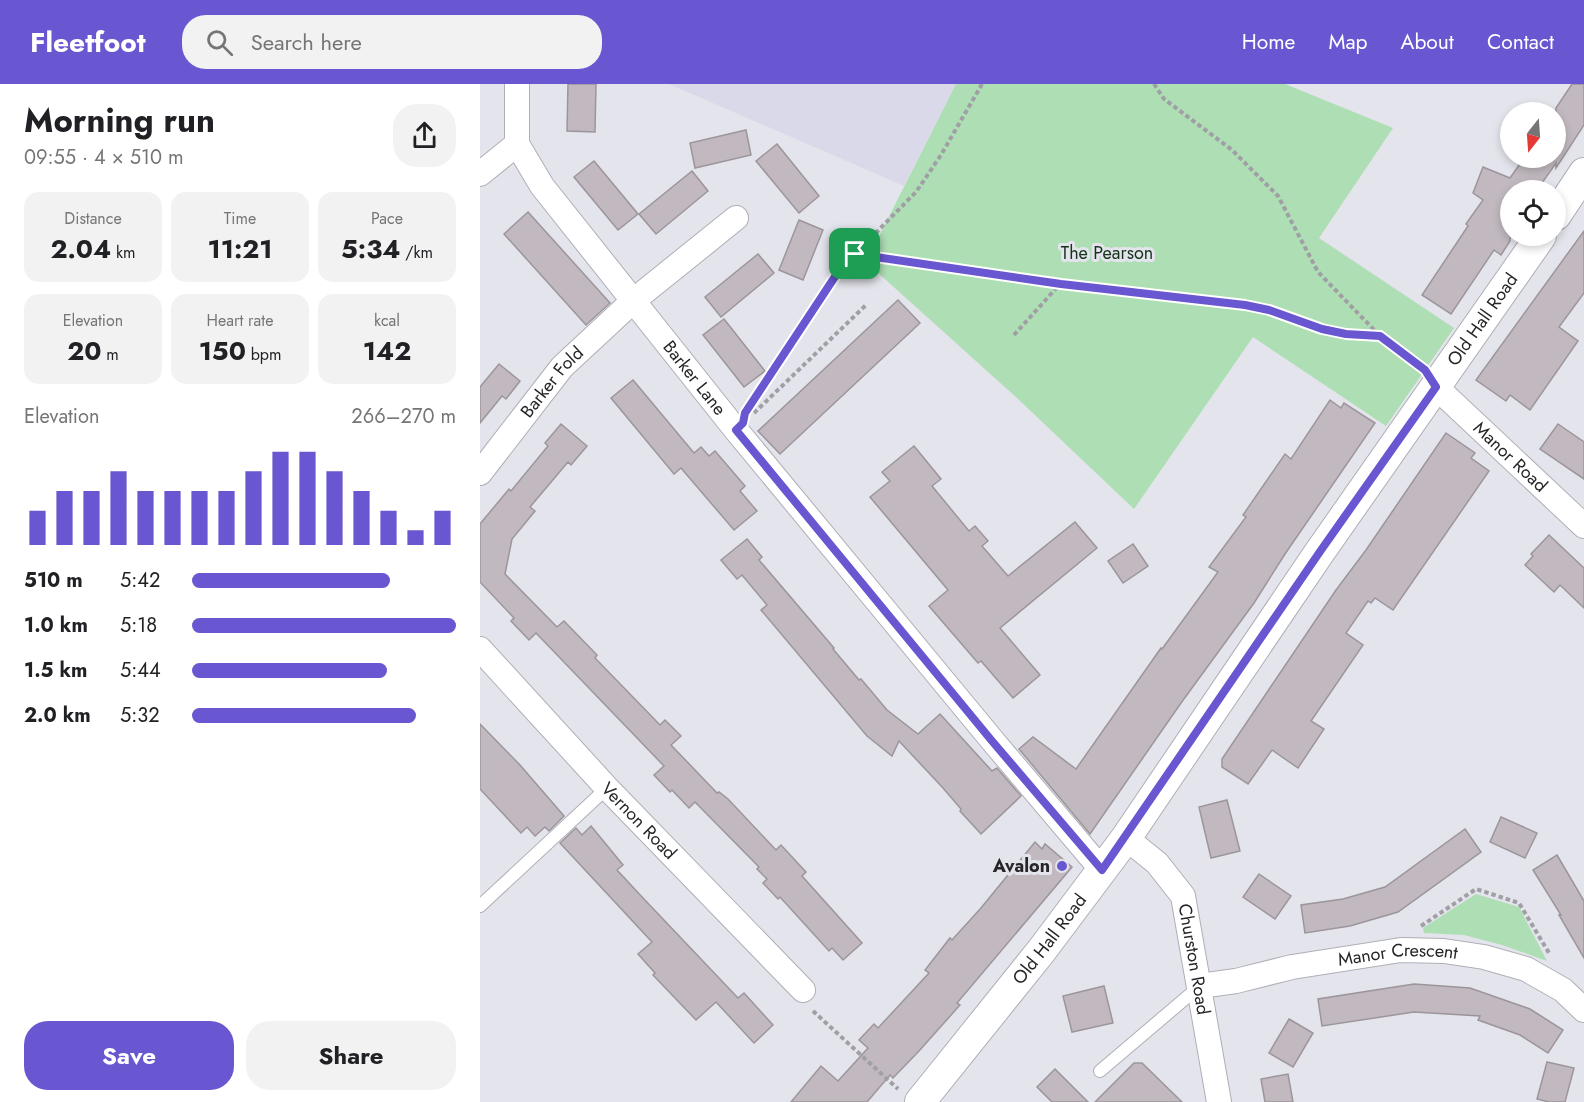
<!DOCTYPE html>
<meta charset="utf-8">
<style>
body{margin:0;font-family:Jost,sans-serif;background:#f2f2f2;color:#202124;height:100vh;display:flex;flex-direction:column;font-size:22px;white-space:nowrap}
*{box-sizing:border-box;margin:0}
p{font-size:20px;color:#757577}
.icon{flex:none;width:33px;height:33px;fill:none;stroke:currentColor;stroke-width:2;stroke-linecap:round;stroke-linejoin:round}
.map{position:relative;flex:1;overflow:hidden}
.drawer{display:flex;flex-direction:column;background:#fff;width:480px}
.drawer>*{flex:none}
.needle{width:39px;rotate:197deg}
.fabs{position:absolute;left:1020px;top:18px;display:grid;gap:12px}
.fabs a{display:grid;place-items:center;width:66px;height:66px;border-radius:50%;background:#fff;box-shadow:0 3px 9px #0003;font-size:30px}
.pin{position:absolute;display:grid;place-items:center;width:51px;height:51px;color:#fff;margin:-26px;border-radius:12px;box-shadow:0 3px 9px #0006}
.round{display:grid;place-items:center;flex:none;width:63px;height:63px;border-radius:24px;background:#f2f2f2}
.summary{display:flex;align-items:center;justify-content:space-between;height:102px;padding:0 24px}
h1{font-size:33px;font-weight:700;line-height:45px}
.metrics{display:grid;grid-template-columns:repeat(3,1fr);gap:9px;height:102px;padding:6px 24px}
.metrics div{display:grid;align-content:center;border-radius:15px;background:#f2f2f2;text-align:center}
.metrics b{font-size:26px;font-weight:700}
.metrics small{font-size:16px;font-weight:400}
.metrics p{font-size:16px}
.chart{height:168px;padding:12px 24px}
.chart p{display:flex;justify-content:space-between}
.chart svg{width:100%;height:108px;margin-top:6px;stroke:#6857d0;stroke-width:6}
.action{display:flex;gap:12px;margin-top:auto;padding:12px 24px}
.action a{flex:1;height:69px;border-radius:24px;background:#6857d0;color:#fff;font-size:24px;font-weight:700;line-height:69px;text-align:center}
.action a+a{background:#f2f2f2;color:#202124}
ul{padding:0 24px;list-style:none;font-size:20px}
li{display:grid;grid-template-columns:96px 72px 1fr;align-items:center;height:45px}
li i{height:15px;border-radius:8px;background:#6857d0}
header{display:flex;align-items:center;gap:36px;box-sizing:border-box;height:84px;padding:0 30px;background:#6857d0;color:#fff}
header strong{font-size:28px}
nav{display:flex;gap:33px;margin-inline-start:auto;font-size:21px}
.search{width:420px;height:54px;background:#f2f2f2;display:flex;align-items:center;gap:15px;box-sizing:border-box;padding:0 21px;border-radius:24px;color:#757577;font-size:22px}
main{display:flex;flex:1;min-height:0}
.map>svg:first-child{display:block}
.built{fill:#d9d9e9}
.green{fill:#aedeb4}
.building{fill:#c1b9bf;stroke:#9c959b;stroke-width:1.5}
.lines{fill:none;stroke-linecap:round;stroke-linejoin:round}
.service-casing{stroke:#aeafb7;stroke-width:14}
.minor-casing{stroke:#aeafb7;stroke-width:26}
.tertiary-casing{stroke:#aeafb7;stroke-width:32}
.path{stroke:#9f9fa5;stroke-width:4;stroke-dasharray:4.5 3;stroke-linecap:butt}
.service{stroke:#fff;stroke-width:12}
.minor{stroke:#fff;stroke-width:24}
.tertiary{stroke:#fff;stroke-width:30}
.route-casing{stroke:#fff;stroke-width:12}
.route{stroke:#6857d0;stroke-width:8}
.poi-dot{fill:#6857d0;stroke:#e4e4ec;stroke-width:2}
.labels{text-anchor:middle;stroke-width:6;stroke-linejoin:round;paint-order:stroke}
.park-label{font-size:18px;fill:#13341a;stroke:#e4e4ec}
.street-label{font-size:18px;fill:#262629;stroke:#e4e4ec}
.poi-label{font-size:18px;font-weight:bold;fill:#262629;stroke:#e4e4ec;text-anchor:end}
</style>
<header>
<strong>Fleetfoot</strong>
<div class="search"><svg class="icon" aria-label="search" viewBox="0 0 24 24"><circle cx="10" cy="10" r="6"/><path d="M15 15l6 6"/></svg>Search here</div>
<nav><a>Home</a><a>Map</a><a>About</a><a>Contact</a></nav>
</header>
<main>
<section class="drawer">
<div class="summary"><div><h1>Morning run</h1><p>09:55 · 4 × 510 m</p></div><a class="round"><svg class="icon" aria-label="share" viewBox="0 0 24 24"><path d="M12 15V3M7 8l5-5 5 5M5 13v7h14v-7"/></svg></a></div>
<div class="metrics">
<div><p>Distance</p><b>2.04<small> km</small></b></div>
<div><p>Time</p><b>11:21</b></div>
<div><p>Pace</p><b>5:34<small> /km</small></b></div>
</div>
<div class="metrics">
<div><p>Elevation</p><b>20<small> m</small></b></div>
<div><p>Heart rate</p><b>150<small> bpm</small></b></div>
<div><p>kcal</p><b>142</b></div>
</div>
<div class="chart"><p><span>Elevation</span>266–270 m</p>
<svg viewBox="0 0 160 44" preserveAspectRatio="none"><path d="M5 44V30M15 44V22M25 44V22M35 44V14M45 44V22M55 44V22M65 44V22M75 44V22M85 44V14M95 44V6M105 44V6M115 44V14M125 44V22M135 44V30M145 44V38M155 44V30"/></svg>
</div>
<ul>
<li><b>510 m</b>5:42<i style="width:75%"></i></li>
<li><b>1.0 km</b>5:18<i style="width:100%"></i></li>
<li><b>1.5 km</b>5:44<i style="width:74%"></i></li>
<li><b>2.0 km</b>5:32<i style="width:85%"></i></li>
</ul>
<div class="action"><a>Save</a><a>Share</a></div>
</section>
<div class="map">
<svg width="1104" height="1018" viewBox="0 0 1104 1018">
<rect width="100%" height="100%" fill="#e4e4ec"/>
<polygon class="built" points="189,0 476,0 424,102"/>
<g class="green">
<polygon points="476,0 805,0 913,44 839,154 974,244 906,342 773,253 654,425 537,314 386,178"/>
<polygon points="996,810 1039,823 1067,877 1022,861 984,851 944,849 943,844"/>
</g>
<g class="building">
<polygon points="88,0 116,0 115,48 87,47"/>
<polygon points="1092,0 1104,0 1104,41 1076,84 1076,79 1057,106 1030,106 1030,157 1021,171 1014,166 971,230 942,211 988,142 986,140 1003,116 993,109 1003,83 1030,94 1044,74 1076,74 1076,24"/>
<polygon points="266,46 271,71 215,84 210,59"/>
<polygon points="297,60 339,112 319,129 276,77"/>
<polygon points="114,77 158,130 138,146 94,93"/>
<polygon points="212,87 228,107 176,150 159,130"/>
<polygon points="48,128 130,219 106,241 24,150"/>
<polygon points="319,136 343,146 323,196 299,186"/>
<polygon points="1104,147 1104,209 1079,243 1098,257 1050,326 1030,311 1026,317 996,296"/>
<polygon points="278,170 294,189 241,233 225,213"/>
<polygon points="418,216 440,239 300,370 278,347"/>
<polygon points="244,235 285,287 264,303 223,251"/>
<polygon points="19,280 40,297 26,315 22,312 0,339 0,303"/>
<polygon points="153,296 214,369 221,363 229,372 235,367 265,402 260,407 277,427 254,446 201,384 194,390 131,314"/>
<polygon points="850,316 861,324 864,319 895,339 805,470 774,519 701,619 610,750 539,665 553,653 596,685 681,564 682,565 738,488 729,483 766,433 763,431 805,370 811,375"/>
<polygon points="81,340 107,362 91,381 88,378 50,423 55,427 32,455 25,490 77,543 84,537 117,571 115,574 180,641 185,636 201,652 191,661 237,709 239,708 248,715 296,766 301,761 326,788 322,792 382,859 363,876 352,864 349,867 300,813 298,815 283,799 287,795 277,785 279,783 215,718 209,724 192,706 190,708 174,691 184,682 56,549 49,556 31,537 34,534 0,498 0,440 29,405 31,407 68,362 65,359"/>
<polygon points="1078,340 1104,358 1104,395 1060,365"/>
<polygon points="966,349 995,369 991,374 1009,387 913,526 895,514 891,519 888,517 866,549 883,561 831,637 844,645 818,684 792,666 768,700 742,683 742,675 856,506 886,466"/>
<polygon points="434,362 461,395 452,402 489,447 495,442 508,457 502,462 528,492 595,438 617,464 520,544 560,591 533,614 501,577 498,579 449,522 468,506 390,413 410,397 402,388"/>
<polygon points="1069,451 1104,484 1104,524 1080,501 1074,508 1045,481 1053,472 1051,470"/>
<polygon points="267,455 282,473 279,476 354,564 353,565 379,596 381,595 407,626 438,650 460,630 512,687 517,684 541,712 501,750 480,727 481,725 463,704 419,657 412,672 387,652 281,526 287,521 262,491 257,495 241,476"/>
<polygon points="653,460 668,482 643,499 628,477"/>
<polygon points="0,640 40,681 84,732 69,747 65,743 55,752 47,743 41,749 0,705"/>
<polygon points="747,716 760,767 731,774 719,723"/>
<polygon points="1021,733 1057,749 1045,774 1010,758"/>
<polygon points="111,742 143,781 137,786 163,814 258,914 264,909 293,941 274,959 236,918 216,936 173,891 175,889 158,870 172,858 80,759 96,744 102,751"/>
<polygon points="985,745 1001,768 918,828 870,842 825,849 821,821 863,815 905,803"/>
<polygon points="555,758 562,765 565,760 592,783 477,919 480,921 439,967 413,994 410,991 387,1018 311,1018 341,982 358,997 388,964 379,956 394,940 398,944 449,889 445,886 470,854 472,856 501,824"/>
<polygon points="1077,771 1104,817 1104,874 1079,831 1081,831 1053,786"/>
<polygon points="779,790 811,812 795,835 763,813"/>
<polygon points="934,900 990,904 1050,925 1083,946 1068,969 1040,951 998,936 1000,932 934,928 842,942 838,915"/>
<polygon points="624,902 633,939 592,948 583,912"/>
<polygon points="809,935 833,949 813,983 789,969"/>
<polygon points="1067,978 1094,984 1085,1018 1069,1018 1057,1015"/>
<polygon points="654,979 662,979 702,1018 615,1018"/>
<polygon points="575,985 608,1018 572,1018 557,1003"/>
<polygon points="808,990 813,1018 785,1018 781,995"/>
</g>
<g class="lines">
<g class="service-casing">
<g id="service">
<polyline points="0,822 127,704"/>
<polyline points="620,987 720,902"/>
</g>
</g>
<g class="minor-casing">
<g id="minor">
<path id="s1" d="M 37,0 L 37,60 L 62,102 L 256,346 L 512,656 L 622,786"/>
<polyline points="0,90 37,60"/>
<path id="s2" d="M 956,303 L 1104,442"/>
<path id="s3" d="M 0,389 L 82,283 L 153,217 L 256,134"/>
<path id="s4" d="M 0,565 L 127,704 L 323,906"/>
<path id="s5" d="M 646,754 L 677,779 L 703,812 L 739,1018"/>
<path id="s6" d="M 720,902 L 756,897 L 812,883 L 921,866 L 964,867 L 1004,873 L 1046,885 L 1083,906 L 1104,926"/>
</g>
</g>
<g class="tertiary-casing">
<g id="tertiary">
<polyline points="1076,131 1104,89"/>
<path id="s7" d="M 440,1018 L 562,866 L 646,754 L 839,469 L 1061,152"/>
</g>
</g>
<g class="path">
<path d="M 502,0 L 461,71 L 436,108 L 375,170 L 581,200 L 765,221 C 791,226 815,237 840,245 C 859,251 880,251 900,252"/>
<polyline points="674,0 684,15 752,66 798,112 838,188 900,252 937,280"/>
<polyline points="534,251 580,200"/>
<polyline points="268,324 362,182 375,170"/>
<polyline points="274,329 386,221"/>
<polyline points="941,842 996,805 1039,819 1069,869"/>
<polyline points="333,927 418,1005"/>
</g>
<use href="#service" class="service"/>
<use href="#minor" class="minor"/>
<use href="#tertiary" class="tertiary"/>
</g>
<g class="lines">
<g class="route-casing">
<polygon id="route" points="375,170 581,200 765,221 789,226 842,245 866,250 900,252 945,286 956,303 839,469 622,786 512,657 256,346 263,339 265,329 362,182"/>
</g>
<use href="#route" class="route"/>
</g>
<circle class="poi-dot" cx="582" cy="782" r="6"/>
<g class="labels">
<g class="park-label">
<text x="627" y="175">The Pearson</text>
</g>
<g class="street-label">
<text dy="6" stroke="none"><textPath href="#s7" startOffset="964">Old Hall Road</textPath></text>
<text dy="6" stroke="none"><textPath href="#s1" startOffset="354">Barker Lane</textPath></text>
<text dy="6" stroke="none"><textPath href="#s3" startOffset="116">Barker Fold</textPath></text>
<text dy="6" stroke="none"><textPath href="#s2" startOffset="102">Manor Road</textPath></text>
<text dy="6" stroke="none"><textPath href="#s4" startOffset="234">Vernon Road</textPath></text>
<text dy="6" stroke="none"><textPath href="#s7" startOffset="208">Old Hall Road</textPath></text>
<text dy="6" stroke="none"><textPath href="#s6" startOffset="201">Manor Crescent</textPath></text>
<text dy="6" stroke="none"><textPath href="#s5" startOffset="146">Churston Road</textPath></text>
</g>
<g class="poi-label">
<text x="570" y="788">Avalon</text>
</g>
</g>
</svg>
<div class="fabs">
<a><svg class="needle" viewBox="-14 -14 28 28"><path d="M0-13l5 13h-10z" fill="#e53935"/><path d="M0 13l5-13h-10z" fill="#757577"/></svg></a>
<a><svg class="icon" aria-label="locate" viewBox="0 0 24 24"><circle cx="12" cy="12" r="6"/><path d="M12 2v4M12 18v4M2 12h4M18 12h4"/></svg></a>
</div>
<div class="pin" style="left:375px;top:170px;background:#1e9e55"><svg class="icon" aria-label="arrive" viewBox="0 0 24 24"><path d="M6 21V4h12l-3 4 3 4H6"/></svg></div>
</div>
</main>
